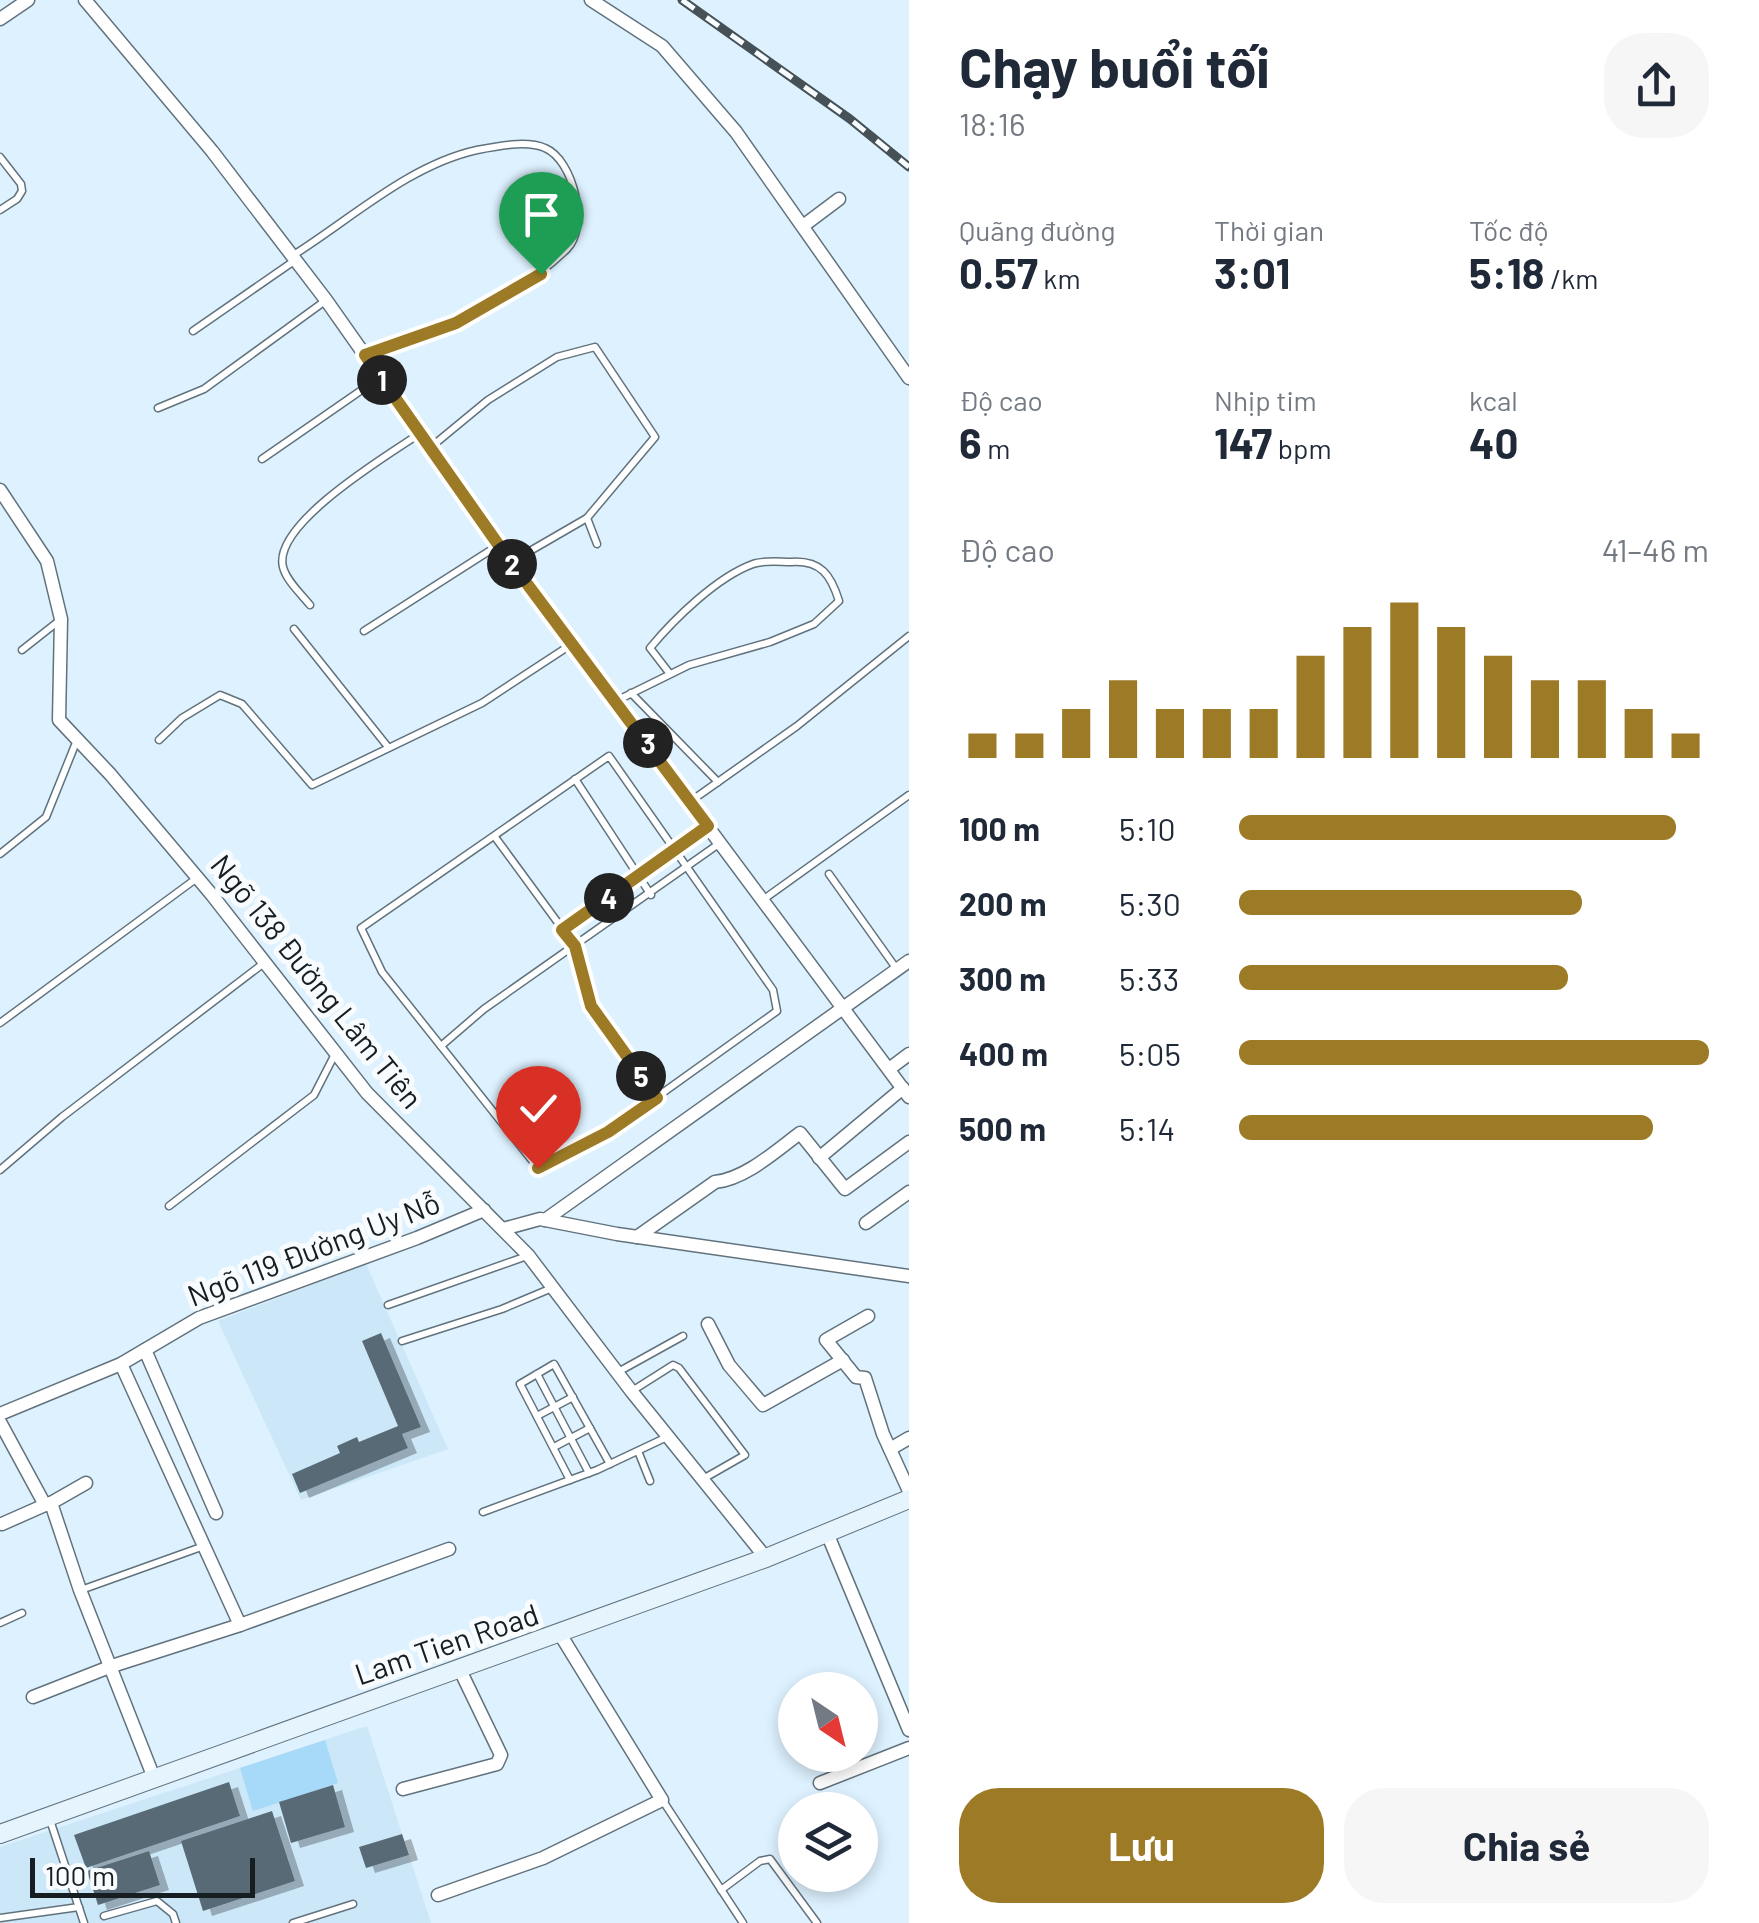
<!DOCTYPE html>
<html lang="vi">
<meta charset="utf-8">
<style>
body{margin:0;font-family:Barlow,sans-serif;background:#f6f6f7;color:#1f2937;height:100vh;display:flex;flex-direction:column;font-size:38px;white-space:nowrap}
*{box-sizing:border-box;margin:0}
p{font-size:32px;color:#747a83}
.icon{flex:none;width:55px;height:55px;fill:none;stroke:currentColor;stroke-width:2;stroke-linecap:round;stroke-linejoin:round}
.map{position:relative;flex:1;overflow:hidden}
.details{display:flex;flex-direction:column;background:#fff;width:850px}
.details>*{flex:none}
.needle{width:65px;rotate:145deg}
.controls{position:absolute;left:778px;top:1672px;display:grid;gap:20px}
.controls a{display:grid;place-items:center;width:100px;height:100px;border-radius:50%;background:#fff;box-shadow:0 5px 15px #0003;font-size:50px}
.scale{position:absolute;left:30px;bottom:25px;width:225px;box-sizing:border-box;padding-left:10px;border:5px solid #161e22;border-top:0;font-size:28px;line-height:35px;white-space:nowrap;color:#161e22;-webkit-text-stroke:8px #f8fcfe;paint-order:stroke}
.pin{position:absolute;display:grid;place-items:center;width:85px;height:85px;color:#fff;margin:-102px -42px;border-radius:50% 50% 50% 0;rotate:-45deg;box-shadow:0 0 10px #0007}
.pin .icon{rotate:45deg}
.km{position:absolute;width:50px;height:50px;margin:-25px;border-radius:50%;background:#222;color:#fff;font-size:28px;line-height:50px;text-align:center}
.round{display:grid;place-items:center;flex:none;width:105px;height:105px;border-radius:40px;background:#f6f6f7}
.summary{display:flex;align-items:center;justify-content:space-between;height:170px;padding:0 50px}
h1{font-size:55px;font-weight:700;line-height:75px}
.figures{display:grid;grid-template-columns:repeat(3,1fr);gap:15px;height:170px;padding:10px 50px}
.figures div{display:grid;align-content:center}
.figures b{font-size:42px;font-weight:700}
.figures small{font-size:28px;font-weight:400}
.figures p{font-size:28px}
.chart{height:280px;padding:20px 50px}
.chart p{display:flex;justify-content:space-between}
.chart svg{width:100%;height:180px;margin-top:10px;stroke:#9d7b26;stroke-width:6}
.primary-button{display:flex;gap:20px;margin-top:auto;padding:20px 50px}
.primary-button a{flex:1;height:115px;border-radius:40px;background:#9d7b26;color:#fff;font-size:40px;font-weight:700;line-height:115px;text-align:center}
.primary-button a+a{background:#f6f6f7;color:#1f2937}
ul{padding:0 50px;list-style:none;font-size:32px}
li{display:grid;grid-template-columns:160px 120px 1fr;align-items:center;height:75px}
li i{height:25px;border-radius:12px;background:#9d7b26}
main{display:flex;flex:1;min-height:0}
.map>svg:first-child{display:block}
.built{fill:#cbe7f8}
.green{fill:#a7d9f8}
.building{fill:#596b76;filter:url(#shadow)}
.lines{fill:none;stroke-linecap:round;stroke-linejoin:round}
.lane-casing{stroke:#61727d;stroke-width:9}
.street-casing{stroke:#61727d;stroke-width:15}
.secondary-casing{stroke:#61727d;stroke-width:20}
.lane{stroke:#fff;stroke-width:6}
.street{stroke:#fff;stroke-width:12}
.secondary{stroke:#e6f4fd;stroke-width:18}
.rail-casing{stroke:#465157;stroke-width:9}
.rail{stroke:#f8fcfe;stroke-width:5;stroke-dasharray:15;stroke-linecap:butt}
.route-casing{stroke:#fff;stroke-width:20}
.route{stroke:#9d7b26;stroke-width:12}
.labels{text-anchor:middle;stroke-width:10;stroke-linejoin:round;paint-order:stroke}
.street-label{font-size:30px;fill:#161e22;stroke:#f8fcfe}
</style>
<main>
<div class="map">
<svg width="909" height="1923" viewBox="0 0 909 1923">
<defs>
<filter id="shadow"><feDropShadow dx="9" dy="5" stdDeviation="0" flood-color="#0004"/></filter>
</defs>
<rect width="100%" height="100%" fill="#ddf1fe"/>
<g class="built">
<polygon points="366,1264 448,1449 301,1500 218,1321"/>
<polygon points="367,1726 431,1923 0,1923 0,1847"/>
</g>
<polygon class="green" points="325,1740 338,1783 253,1811 240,1768"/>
<g class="building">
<polygon points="381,1333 421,1427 402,1434 408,1448 300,1493 292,1474 340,1453 337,1446 357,1437 359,1442 398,1426 362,1341"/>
<polygon points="229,1782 240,1816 86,1868 74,1835"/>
<polygon points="333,1785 345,1827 291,1843 279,1802"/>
<polygon points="272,1811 295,1881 203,1911 181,1841"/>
<polygon points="402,1834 409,1855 366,1868 359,1847"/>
<polygon points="149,1851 160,1885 98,1905 87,1871"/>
</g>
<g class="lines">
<g class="lane-casing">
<g id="lane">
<polyline points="0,157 21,184 22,191 17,199 0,210"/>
<path d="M 292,256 C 351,219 409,165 477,150 C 497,146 527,140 545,148 C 574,160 589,227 567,249 C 512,303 437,329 366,355"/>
<polyline points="193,331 294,261"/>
<polyline points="158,408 204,389 325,301"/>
<polyline points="431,447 488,400 557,357 595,347 655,437 587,518 511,562"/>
<polyline points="262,459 379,378"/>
<polyline points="587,518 597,544"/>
<path d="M 310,605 C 301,594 286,580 283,567 C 272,524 388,455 419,434"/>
<polyline points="294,629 388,747"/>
<polyline points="364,631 497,546"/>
<polyline points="22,650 60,620"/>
<polyline points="631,693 718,782"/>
<path d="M 616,701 L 689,665 L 770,642 L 814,624 L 839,601 C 831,575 821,560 791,562 C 780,562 763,560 753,564 C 717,577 674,619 650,648 L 670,674"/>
<polyline points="159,740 182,718 220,695 242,704 312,785 482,703 572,644"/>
<polygon points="609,756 773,990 777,1011 608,1132 538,1168 382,972 361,928"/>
<polyline points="575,779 651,895"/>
<polyline points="691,801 797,726 909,636"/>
<polyline points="495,837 575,946 591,1006 657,1097"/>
<polyline points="0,854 46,817 77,740"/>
<polyline points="829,874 896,968"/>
<polyline points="764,899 909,795"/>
<polyline points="562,931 707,826"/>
<polyline points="0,1023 197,878"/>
<polyline points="441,1046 484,1009 720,843"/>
<polyline points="0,1170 62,1117 264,963"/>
<polyline points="169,1206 314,1095 335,1054"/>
<polyline points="388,1305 527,1256"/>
<polyline points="402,1341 502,1309 552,1288"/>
<polyline points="618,1372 683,1336"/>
<polyline points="537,1374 589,1473"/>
<polyline points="632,1391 673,1365 679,1368 745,1455 703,1479"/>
<polyline points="537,1416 573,1397"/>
<polyline points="554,1447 590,1428"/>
<polyline points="638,1451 650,1481"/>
<polyline points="570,1480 520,1384 554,1364 610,1464"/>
<polyline points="483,1512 597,1470 667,1437"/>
<polyline points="81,1590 204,1546"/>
<polyline points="0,1623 22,1613"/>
<polyline points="663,1801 743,1923"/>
<polyline points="50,1820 84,1923"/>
<polyline points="721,1890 760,1861 770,1859 817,1923"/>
<polyline points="104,1916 157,1901 173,1914 176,1923"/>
<polyline points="0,1918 79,1907"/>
<polyline points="293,1923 353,1904"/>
</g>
</g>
<g class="street-casing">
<g id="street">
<polyline points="85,0 212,151 326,300 507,557 909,1097"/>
<polyline points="591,0 662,46 736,132 909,378"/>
<polyline points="0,19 28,0"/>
<polyline points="803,226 839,199"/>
<polyline points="0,490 47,561 61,619 59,720 110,774 212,895 367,1093 528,1255 632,1392 766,1558"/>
<polyline points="889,1069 909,1054"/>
<polyline points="819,1158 903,1088"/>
<polyline points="545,1220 909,961"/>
<polyline points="866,1223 909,1192"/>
<polyline points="503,1229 540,1219 617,1234 909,1276"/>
<path d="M 637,1237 L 715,1182 C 745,1179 776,1151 800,1133 L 845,1189 L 909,1142"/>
<polyline points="868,1316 826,1340 856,1377 865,1378 883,1434 909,1491"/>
<polyline points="708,1324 729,1365 763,1405 843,1360"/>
<polyline points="145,1350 216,1513"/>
<polyline points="0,1414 121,1364 199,1318 417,1238 484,1210"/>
<polyline points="0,1422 45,1505 51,1503 80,1590 154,1778"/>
<polyline points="890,1449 909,1438"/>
<polyline points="51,1503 86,1483"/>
<polyline points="2,1524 45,1505"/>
<polyline points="827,1533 909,1730"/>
<polyline points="240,1625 449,1549"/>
<polyline points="33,1697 112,1666 240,1625 121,1364"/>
<polyline points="820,1783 909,1748"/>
<polyline points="403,1789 497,1764 501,1755 460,1670"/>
<polyline points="438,1895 543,1858 662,1800 560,1634"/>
</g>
</g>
<g class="secondary-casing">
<polyline id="secondary" points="0,1834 766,1558 909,1499"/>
</g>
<use href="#lane" class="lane"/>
<use href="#street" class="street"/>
<use href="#secondary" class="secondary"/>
<g class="rail-casing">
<polyline id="rail" points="682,0 850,119 909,167"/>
</g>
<use href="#rail" class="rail"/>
</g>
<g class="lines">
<g class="route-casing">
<polyline id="route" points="538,1168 608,1132 657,1098 591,1006 575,946 562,930 708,826 507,557 365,355 456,323 541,274"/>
</g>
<use href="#route" class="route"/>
</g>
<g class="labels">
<g class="street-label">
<text transform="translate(316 982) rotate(51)" y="10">Ngõ 138 Đường Lâm Tiên</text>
<text transform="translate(314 1250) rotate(-21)" y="10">Ngõ 119 Đường Uy Nỗ</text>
<text transform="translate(447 1645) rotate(-19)" y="10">Lam Tien Road</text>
</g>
</g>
</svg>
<div class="controls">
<a><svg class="needle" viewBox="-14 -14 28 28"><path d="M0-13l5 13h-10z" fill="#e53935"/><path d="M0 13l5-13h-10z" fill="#747a83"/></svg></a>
<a><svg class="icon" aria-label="layers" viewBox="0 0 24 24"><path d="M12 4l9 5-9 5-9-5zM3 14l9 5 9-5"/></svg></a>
</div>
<div class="scale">100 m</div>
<div class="pin" style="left:541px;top:274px;background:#1e9e55"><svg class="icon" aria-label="arrive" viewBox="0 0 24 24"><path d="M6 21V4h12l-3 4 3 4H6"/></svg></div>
<div class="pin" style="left:538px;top:1168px;background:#d93025"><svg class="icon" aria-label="check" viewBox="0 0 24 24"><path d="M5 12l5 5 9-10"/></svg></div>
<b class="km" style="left:382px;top:380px">1</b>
<b class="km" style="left:512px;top:564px">2</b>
<b class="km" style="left:648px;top:743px">3</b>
<b class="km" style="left:609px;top:898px">4</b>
<b class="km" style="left:641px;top:1076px">5</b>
</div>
<section class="details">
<div class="summary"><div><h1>Chạy buổi tối</h1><p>18:16</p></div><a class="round"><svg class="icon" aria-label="share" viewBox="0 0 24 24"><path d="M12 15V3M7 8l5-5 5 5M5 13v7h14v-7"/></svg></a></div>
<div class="figures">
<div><p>Quãng đường</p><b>0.57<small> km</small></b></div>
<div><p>Thời gian</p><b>3:01</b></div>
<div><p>Tốc độ</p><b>5:18<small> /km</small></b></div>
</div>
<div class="figures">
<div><p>Độ cao</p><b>6<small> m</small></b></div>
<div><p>Nhịp tim</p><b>147<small> bpm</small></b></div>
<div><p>kcal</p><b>40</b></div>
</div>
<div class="chart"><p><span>Độ cao</span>41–46 m</p>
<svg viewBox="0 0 160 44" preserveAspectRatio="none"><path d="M5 44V38M15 44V38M25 44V32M35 44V25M45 44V32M55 44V32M65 44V32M75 44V19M85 44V12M95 44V6M105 44V12M115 44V19M125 44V25M135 44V25M145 44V32M155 44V38"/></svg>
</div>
<ul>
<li><b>100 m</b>5:10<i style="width:93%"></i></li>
<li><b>200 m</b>5:30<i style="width:73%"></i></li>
<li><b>300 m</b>5:33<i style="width:70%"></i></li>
<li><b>400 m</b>5:05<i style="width:100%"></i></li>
<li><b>500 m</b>5:14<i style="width:88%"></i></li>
</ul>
<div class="primary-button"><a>Lưu</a><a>Chia sẻ</a></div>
</section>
</main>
